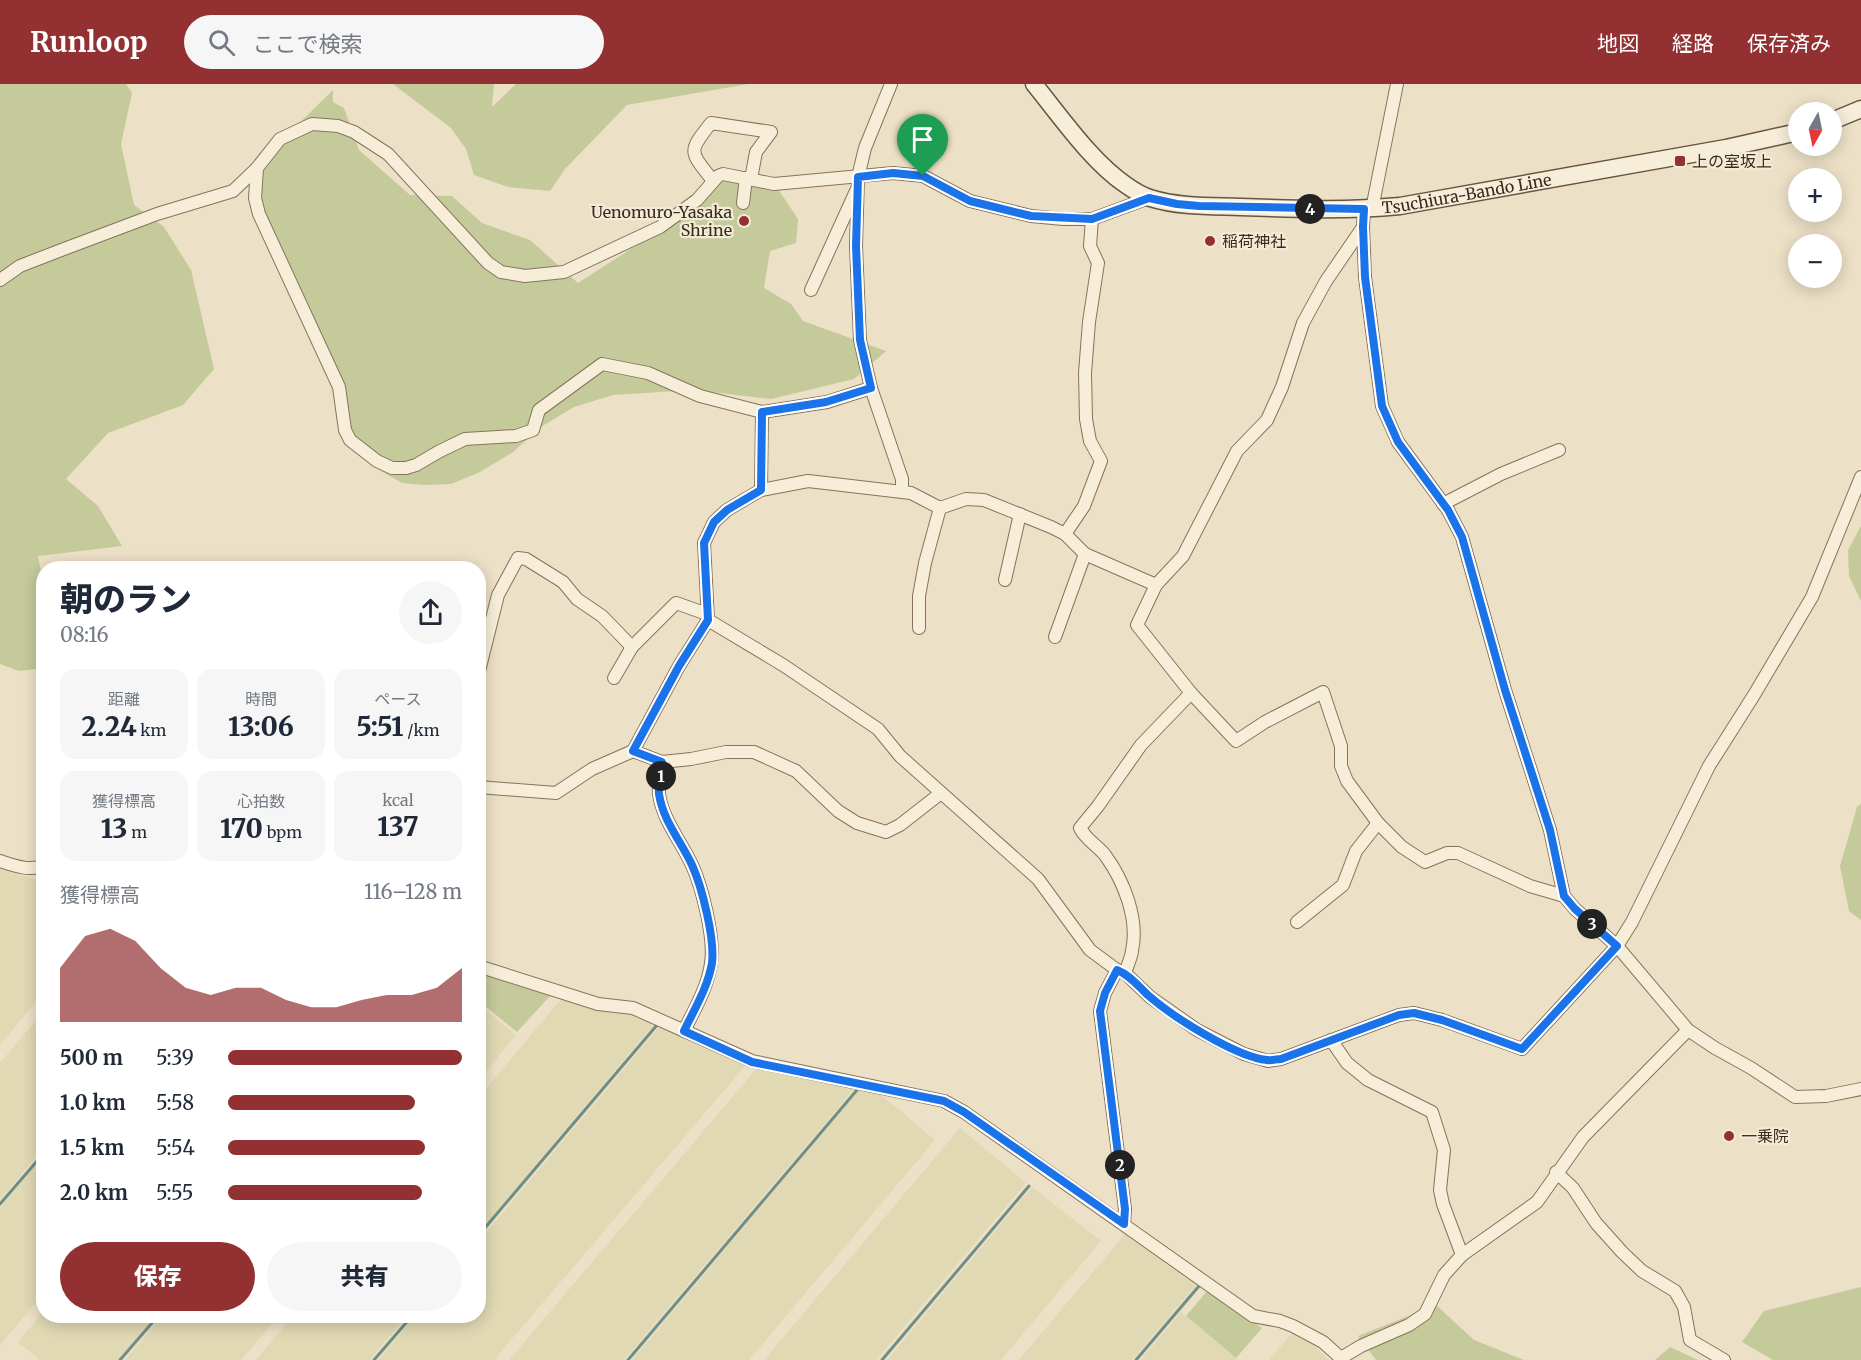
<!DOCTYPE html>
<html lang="ja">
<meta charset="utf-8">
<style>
body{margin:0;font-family:Merriweather,"Noto Sans JP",serif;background:#f6f6f7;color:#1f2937;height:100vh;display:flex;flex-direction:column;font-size:22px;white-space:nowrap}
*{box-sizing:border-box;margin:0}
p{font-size:20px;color:#747a83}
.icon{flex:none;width:33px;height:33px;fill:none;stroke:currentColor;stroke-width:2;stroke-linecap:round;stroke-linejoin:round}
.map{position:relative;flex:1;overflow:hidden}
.side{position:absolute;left:36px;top:477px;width:450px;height:762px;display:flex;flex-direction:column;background:#fff;border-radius:24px;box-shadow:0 3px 15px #0003}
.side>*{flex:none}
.needle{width:39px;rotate:189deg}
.fabs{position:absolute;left:1788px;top:18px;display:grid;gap:12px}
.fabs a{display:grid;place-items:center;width:54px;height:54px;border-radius:50%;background:#fff;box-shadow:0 3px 15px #0003;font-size:30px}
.pin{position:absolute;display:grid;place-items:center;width:51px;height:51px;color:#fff;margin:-62px -26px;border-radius:50% 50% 50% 0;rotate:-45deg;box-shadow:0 0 6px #0007}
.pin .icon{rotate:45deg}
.km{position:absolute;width:30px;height:30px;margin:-15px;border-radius:50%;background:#222;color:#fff;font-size:16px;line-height:30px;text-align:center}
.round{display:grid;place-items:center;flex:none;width:63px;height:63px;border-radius:32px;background:#f6f6f7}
.head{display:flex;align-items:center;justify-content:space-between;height:102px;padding:0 24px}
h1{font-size:33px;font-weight:800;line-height:45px}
.stats{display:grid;grid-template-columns:repeat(3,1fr);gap:9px;height:102px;padding:6px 24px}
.stats div{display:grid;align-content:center;border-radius:15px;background:#f6f6f7;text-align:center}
.stats b{font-size:26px;font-weight:800}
.stats small{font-size:16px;font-weight:400}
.stats p{font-size:16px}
.chart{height:168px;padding:12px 24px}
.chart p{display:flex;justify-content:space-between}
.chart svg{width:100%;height:108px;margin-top:6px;fill:#923032;opacity:.7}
.cta{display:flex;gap:12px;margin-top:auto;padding:12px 24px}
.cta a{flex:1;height:69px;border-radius:36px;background:#923032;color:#fff;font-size:24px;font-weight:800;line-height:69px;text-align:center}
.cta a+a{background:#f6f6f7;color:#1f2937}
ul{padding:0 24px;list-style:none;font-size:20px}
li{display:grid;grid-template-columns:96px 72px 1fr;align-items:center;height:45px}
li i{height:15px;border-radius:8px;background:#923032}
header{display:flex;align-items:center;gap:36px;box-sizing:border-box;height:84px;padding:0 30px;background:#923032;color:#fff}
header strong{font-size:28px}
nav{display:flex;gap:33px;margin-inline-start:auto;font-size:21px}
.search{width:420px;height:54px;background:#f6f6f7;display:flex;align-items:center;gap:15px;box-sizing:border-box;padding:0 21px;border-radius:33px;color:#747a83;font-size:22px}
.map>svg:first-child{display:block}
.farmland{fill:#e1d9b4}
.green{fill:#c5ca9b}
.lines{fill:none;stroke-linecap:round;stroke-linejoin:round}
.stream{stroke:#6e8e86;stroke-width:3}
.minor-casing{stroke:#87735d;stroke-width:14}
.secondary-casing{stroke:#685440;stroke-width:19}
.minor{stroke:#f7eed9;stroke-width:12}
.secondary{stroke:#f7eed9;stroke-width:16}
.route-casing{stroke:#fff;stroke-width:12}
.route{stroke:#1a73e8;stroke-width:8}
.poi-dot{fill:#923032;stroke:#f4ebd6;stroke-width:2}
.labels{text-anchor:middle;stroke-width:4.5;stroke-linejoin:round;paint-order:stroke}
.poi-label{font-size:16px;fill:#382b20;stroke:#f4ebd6;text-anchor:start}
.street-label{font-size:16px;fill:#382b20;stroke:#f4ebd6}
</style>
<header>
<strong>Runloop</strong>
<div class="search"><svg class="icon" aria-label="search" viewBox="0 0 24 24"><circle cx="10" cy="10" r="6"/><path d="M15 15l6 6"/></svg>ここで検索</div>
<nav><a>地図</a><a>経路</a><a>保存済み</a></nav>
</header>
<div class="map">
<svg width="1861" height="1276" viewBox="0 0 1861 1276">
<rect width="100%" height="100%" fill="#ece0c6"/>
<g class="farmland">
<polygon points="0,785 44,798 43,909 0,961"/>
<polygon points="562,914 633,929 655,939 479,1148 479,1013"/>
<polygon points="479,920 516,951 479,996"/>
<polygon points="43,928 43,1064 0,1116 0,979"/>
<polygon points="660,942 746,981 494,1276 378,1276 415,1232 478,1232 479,1157"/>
<polygon points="757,984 855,1004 624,1276 509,1276"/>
<polygon points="859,1006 879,1009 935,1056 749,1276 632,1276"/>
<polygon points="960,1044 1026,1099 876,1276 764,1276"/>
<polygon points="43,1072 43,1210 0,1261 0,1124"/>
<polygon points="1032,1103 1101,1157 1001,1276 887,1276"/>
<polygon points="1126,1149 1197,1200 1132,1276 1019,1276"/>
<polygon points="43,1228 44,1232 156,1232 118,1276 40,1276 18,1258"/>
<polygon points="1181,1228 1238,1276 1141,1276"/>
<polygon points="162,1232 279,1232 241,1276 125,1276"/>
<polygon points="293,1232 407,1232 370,1276 256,1276"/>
<polygon points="1291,1250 1311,1259 1329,1276 1269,1276"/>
</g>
<g class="green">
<path d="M 0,0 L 126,0 L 132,9 L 121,60 L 134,121 L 164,143 L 191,186 L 214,285 L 183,321 L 108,349 L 66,395 L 98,422 L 122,462 L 38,472 C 44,501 48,528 37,556 L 43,570 L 43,584 L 19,587 L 0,580 Z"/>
<polygon points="393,0 494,0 492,23 516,0 748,0 627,21 565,85 550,107 508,103 474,91 466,65 451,44"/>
<polygon points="333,6 333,18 344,24 359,66 410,111 452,112 482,139 530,156 578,199 637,161 668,145 702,118 722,96 778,105 798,135 796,159 770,167 764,204 791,220 803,237 886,267 854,295 771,315 693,306 613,311 574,323 544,341 513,368 480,388 451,400 424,401 402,399 374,383 357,359 261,126 260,86 270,68"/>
<polygon points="1861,442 1861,517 1849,492 1848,466"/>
<polygon points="1861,720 1861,836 1849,827 1840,782 1857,723"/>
<polygon points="478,888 550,912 517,948 479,917"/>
<polygon points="1861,1203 1861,1276 1773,1276 1742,1258 1764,1227"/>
<polygon points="1208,1206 1262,1244 1236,1274 1186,1232"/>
<polygon points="1436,1221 1474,1256 1524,1276 1376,1276 1358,1252"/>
<polygon points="1670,1263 1698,1276 1655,1276"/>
</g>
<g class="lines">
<g class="stream">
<polyline points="0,1120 44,1069"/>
<polyline points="478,1152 657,941"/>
<polyline points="120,1276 158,1232"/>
<polyline points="374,1276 412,1232"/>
<polyline points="628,1276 857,1006"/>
<polyline points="882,1276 1029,1102"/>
<polyline points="1136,1276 1199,1202"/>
</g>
<g class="minor-casing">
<g id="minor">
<polyline points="891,0 865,64 858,93 856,162 860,256 871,304 902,395 902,408"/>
<polyline points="257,84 255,114 259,130 339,303 345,346 350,356 377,377 392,384 406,384 416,381 440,367 465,355 516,352 533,346 539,326 602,280 648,289 700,312 762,328 761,406"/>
<path d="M 713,97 C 690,67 687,69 711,39 L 771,48 L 756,68 L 751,95"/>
<polyline points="743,119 746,94"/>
<polyline points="1364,125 1363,143 1365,193 1382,322 1398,358 1448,426 1462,453 1505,606 1550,746 1564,812 1575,825 1617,862 1688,946 1715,964 1751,984 1795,1013 1826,1012 1861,1005"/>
<polyline points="1372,125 1397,0"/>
<polyline points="1363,143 1326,197 1303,239 1282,303 1267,336 1237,367 1183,472 1156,501 1137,541 1191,609 1236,657 1265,638 1323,608 1341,662 1341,682 1347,697 1378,739 1402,763 1425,778 1447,769 1458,769 1530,802 1564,812"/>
<polyline points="0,196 20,182 64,165 157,130 233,107 257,84 280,55 312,40 338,42 354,48 388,70 488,179 501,188 525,192 564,188 660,143 697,116 718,92 723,90 774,100 893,89 923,92 970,117 1031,132 1063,135 1092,135 1149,114"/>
<polyline points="811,206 856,107"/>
<polyline points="762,328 827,318 871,304"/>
<polyline points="1443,420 1501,390 1559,366"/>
<polyline points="1065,450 1084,422 1101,377 1090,357 1086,335 1085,289 1089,238 1098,179 1090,162 1092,135"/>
<polyline points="1005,496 1020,430"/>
<polyline points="708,536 783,581 878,645 900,672 1038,795 1090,866 1117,886 1125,889 1150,913 1197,946 1244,970 1268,977 1281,975 1399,931 1414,929 1442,936 1522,965 1617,862 1632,838 1709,682 1754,611 1812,513 1861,393"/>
<polyline points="919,544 919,512 925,479 940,424"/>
<polyline points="1055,553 1085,470"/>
<polyline points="478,591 498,511 518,474 526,475 563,498 577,515 602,532 632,563 676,519 707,530"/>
<polyline points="614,594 632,563"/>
<path d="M 633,667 L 662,678 C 661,688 658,700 659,710 C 663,737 681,757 692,781 C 702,803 715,854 711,879 C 708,903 694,926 684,947"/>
<polyline points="662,678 691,675 726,668 754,668 796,687 838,727 857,739 886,748 900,741 941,709"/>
<polyline points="478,703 556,709 592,685 633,667 679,582 708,536 704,459 714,438 727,426 761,406 808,397 911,409 940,424 966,415 984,416 1051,443 1065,450 1085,470 1156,501"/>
<path d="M 0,777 C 15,782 28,787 44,782"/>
<polyline points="1297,838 1343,801 1356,767 1378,739"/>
<polyline points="478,882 598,920 633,924 752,977 944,1017 964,1028 1253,1232 1280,1237 1293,1242 1323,1258 1343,1276"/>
<polyline points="1117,886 1105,909 1100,927 1125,1125 1124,1140"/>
<path d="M 1125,889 C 1127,882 1131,875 1132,867 C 1139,835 1124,797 1105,771 C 1097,761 1086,756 1080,744 L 1098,722 L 1141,661 L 1191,609"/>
<polyline points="1331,956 1347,979 1368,996 1432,1028 1444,1066 1440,1106 1443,1120 1462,1171"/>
<polyline points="1556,1088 1573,1104 1596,1139 1622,1168 1642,1187 1675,1207 1684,1223 1690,1256 1724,1276"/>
<polyline points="1341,1274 1361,1262 1409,1241 1425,1230 1444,1191 1462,1171 1537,1118 1583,1053 1688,946"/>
</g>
</g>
<g class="secondary-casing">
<g id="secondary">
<path id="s1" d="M 1034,0 C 1061,33 1091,77 1126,101 C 1133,106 1141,111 1150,114 C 1179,123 1210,122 1240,123 C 1294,125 1347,127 1400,122 L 1726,64 L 1798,48"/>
<polyline points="1832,37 1861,25"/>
</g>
</g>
<use href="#minor" class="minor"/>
<use href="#secondary" class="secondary"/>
</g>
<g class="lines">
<g class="route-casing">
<path id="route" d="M 893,89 L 923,92 L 970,117 L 1031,132 L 1092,135 L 1149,114 L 1177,120 L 1199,122 L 1364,125 L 1363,143 L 1365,193 L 1382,322 L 1398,358 L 1448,426 L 1462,453 L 1505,606 L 1550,746 L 1564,812 L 1575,825 L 1617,862 L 1522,965 L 1442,936 L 1414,929 L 1399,931 L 1281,975 C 1276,975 1271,977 1267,976 C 1236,973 1173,933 1149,912 C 1139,903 1130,891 1117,886 L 1105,909 L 1100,927 L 1125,1125 L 1124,1140 L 964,1028 L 944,1017 L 752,978 L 684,947 C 694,926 708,903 712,879 C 715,855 702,803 692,781 C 681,757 663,737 659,710 C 658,700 661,688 662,678 L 633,667 L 679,582 L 708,536 L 704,459 L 714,438 L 727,426 L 761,406 L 762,328 L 826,318 L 871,304 L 860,256 L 856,162 L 858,93 Z"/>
</g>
<use href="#route" class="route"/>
</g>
<g class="poi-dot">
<rect x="1674" y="71" width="12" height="12" rx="3"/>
<circle cx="744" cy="137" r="6"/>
<circle cx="1210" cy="157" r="6"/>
<circle cx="1729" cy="1052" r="6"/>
</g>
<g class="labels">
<g class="poi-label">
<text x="1692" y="83">上の室坂上</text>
<text x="732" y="134" text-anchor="end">Uenomuro-Yasaka<tspan x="732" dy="18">Shrine</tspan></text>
<text x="1222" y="163">稲荷神社</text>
<text x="1741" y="1058">一乗院</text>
</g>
<g class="street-label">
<text dy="6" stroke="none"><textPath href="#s1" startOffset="483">Tsuchiura-Bando Line</textPath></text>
</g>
</g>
</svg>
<div class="fabs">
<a><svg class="needle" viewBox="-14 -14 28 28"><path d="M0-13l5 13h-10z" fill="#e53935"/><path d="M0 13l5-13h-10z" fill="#747a83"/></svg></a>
<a>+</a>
<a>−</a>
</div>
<div class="pin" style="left:923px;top:92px;background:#1e9e55"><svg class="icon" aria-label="arrive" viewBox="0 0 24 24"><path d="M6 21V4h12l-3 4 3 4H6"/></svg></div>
<b class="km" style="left:661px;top:692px">1</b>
<b class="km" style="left:1120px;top:1081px">2</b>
<b class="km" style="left:1592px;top:840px">3</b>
<b class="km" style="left:1310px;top:125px">4</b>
<section class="side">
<div class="head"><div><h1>朝のラン</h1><p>08:16</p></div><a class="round"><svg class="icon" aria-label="share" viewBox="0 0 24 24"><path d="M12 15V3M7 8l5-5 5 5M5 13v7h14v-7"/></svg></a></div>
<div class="stats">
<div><p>距離</p><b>2.24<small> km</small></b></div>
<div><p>時間</p><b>13:06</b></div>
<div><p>ペース</p><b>5:51<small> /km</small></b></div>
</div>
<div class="stats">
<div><p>獲得標高</p><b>13<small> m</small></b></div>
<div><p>心拍数</p><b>170<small> bpm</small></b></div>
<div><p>kcal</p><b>137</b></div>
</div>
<div class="chart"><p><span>獲得標高</span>116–128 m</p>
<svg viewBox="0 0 160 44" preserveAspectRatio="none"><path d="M0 44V22L10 9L20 6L30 11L40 22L50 30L60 33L70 30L80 30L90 35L100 38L110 38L120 35L130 33L140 33L150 30L160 22V44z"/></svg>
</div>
<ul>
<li><b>500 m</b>5:39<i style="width:100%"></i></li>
<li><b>1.0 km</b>5:58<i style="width:80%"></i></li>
<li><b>1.5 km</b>5:54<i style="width:84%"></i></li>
<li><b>2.0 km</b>5:55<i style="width:83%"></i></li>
</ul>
<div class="cta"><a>保存</a><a>共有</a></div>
</section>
</div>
